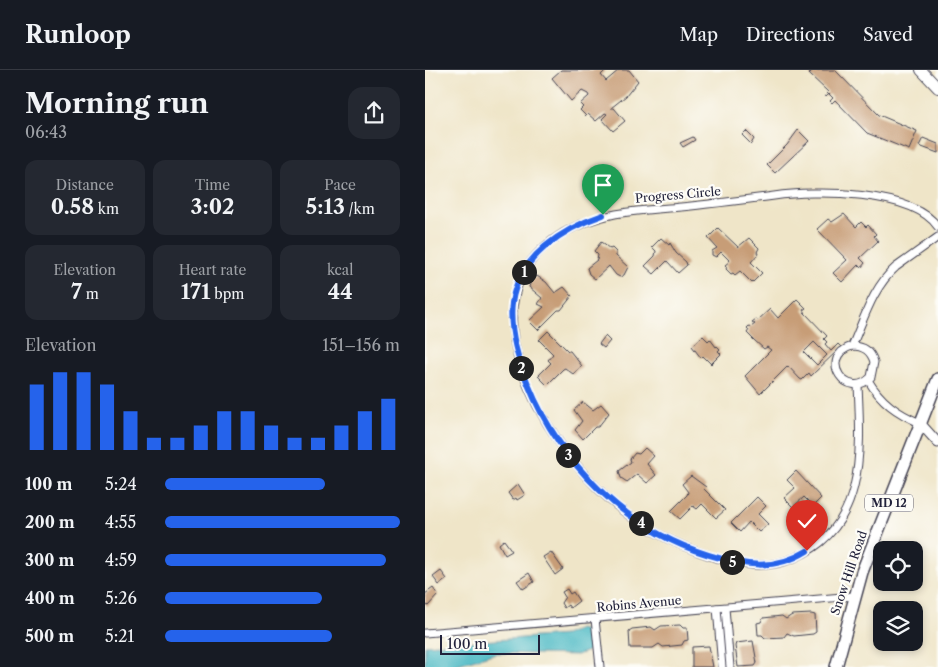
<!DOCTYPE html>
<meta charset="utf-8">
<style>
body{margin:0;font-family:"Libre Caslon Text",serif;background:#242831;color:#f1f3f6;height:100vh;display:flex;flex-direction:column;font-size:19px;white-space:nowrap}
*{box-sizing:border-box;margin:0}
p{font-size:16px;color:#9ea1a6}
.icon{flex:none;width:28px;height:28px;fill:none;stroke:currentColor;stroke-width:2;stroke-linecap:round;stroke-linejoin:round}
.map{position:relative;flex:1;overflow:hidden}
.side{display:flex;flex-direction:column;background:#171b24;width:425px}
.side>*{flex:none}
.buttons{position:absolute;left:448px;top:471px;display:grid;gap:10px}
.buttons a{display:grid;place-items:center;width:50px;height:50px;border-radius:10px;background:#171b24;box-shadow:0 2px 8px #0003;font-size:25px}
.scale{position:absolute;left:15px;bottom:12px;width:100px;box-sizing:border-box;padding-left:5px;border:2px solid #22223b;border-top:0;font-size:14px;line-height:18px;white-space:nowrap;color:#22223b;-webkit-text-stroke:4px #fdfcf7;paint-order:stroke}
.pin{position:absolute;display:grid;place-items:center;width:42px;height:42px;color:#fff;margin:-51px -21px;border-radius:50% 50% 50% 0;rotate:-45deg;box-shadow:0 0 5px #0007}
.pin .icon{rotate:45deg}
.km{position:absolute;width:25px;height:25px;margin:-12px;border-radius:50%;background:#222;color:#fff;font-size:14px;line-height:25px;text-align:center}
.round{display:grid;place-items:center;flex:none;width:52px;height:52px;border-radius:15px;background:#242831}
.head{display:flex;align-items:center;justify-content:space-between;height:85px;padding:0 25px}
h1{font-size:28px;font-weight:700;line-height:38px}
.figures{display:grid;grid-template-columns:repeat(3,1fr);gap:8px;height:85px;padding:5px 25px}
.figures div{display:grid;align-content:center;border-radius:12px;background:#242831;text-align:center}
.figures b{font-size:21px;font-weight:700}
.figures small{font-size:14px;font-weight:400}
.figures p{font-size:14px}
.chart{height:140px;padding:10px 25px}
.chart p{display:flex;justify-content:space-between}
.chart svg{width:100%;height:90px;margin-top:5px;stroke:#2563eb;stroke-width:6}
ul{padding:0 25px;list-style:none;font-size:16px}
li{display:grid;grid-template-columns:80px 60px 1fr;align-items:center;height:38px}
li i{height:12px;border-radius:6px;background:#2563eb}
header{display:flex;align-items:center;gap:30px;box-sizing:border-box;height:70px;padding:0 25px;background:#171b24;border-bottom:1px solid #363941}
header strong{font-size:24px}
nav{display:flex;gap:28px;margin-inline-start:auto;font-size:18px}
main{display:flex;flex:1;min-height:0}
.map>svg:first-child{display:block}
.water{fill:#4bb9c4;stroke:#366e80}
.building{fill:#c79d77;fill-rule:evenodd}
.lines{fill:none;stroke-linecap:round;stroke-linejoin:round}
.minor-casing{stroke:#413f50;stroke-width:9}
.tertiary-casing{stroke:#413f50;stroke-width:11}
.secondary-casing{stroke:#413f50;stroke-width:12}
.primary-casing{stroke:#413f50;stroke-width:14}
.minor{stroke:#fff;stroke-width:7}
.tertiary{stroke:#fff;stroke-width:9}
.secondary{stroke:#fff;stroke-width:10}
.primary{stroke:#fff;stroke-width:11}
.route-casing{stroke:#fff;stroke-width:10}
.route{stroke:#2563eb;stroke-width:6}
.labels{text-anchor:middle;stroke-width:4.5;stroke-linejoin:round;paint-order:stroke}
.shield{fill:#fdfcf7;stroke:#646373;stroke-width:1}
.shield-label{font-size:11px;font-weight:bold;fill:#22223b}
.street-label{font-size:12px;fill:#22223b;stroke:#fdfcf7}
</style>
<header>
<strong>Runloop</strong>
<nav><a>Map</a><a>Directions</a><a>Saved</a></nav>
</header>
<main>
<section class="side">
<div class="head"><div><h1>Morning run</h1><p>06:43</p></div><a class="round"><svg class="icon" aria-label="share" viewBox="0 0 24 24"><path d="M12 15V3M7 8l5-5 5 5M5 13v7h14v-7"/></svg></a></div>
<div class="figures">
<div><p>Distance</p><b>0.58<small> km</small></b></div>
<div><p>Time</p><b>3:02</b></div>
<div><p>Pace</p><b>5:13<small> /km</small></b></div>
</div>
<div class="figures">
<div><p>Elevation</p><b>7<small> m</small></b></div>
<div><p>Heart rate</p><b>171<small> bpm</small></b></div>
<div><p>kcal</p><b>44</b></div>
</div>
<div class="chart"><p><span>Elevation</span>151–156 m</p>
<svg viewBox="0 0 160 44" preserveAspectRatio="none"><path d="M5 44V12M15 44V6M25 44V6M35 44V12M45 44V25M55 44V38M65 44V38M75 44V32M85 44V25M95 44V25M105 44V32M115 44V38M125 44V38M135 44V32M145 44V25M155 44V19"/></svg>
</div>
<ul>
<li><b>100 m</b>5:24<i style="width:68%"></i></li>
<li><b>200 m</b>4:55<i style="width:100%"></i></li>
<li><b>300 m</b>4:59<i style="width:94%"></i></li>
<li><b>400 m</b>5:26<i style="width:67%"></i></li>
<li><b>500 m</b>5:21<i style="width:71%"></i></li>
</ul>
</section>
<div class="map">
<svg width="513" height="597" viewBox="0 0 513 597">
<rect width="100%" height="100%" fill="#fdfcf7"/>
<filter id="ink" filterUnits="userSpaceOnUse"><feTurbulence type="fractalNoise" baseFrequency=".02" numOctaves="2"/><feDisplacementMap in="SourceGraphic" scale="10" xChannelSelector="R" yChannelSelector="G"/><feConvolveMatrix kernelMatrix="1 2 1 2 8 2 1 2 1" color-interpolation-filters="sRGB"/></filter>
<filter id="wash" filterUnits="userSpaceOnUse"><feTurbulence type="fractalNoise" baseFrequency=".0096" numOctaves="4" result="noise"/><feDisplacementMap in="SourceGraphic" scale="20" xChannelSelector="R" yChannelSelector="G"/><feGaussianBlur stdDeviation="1.12" result="paint"/><feColorMatrix in="noise" values="0 0 0 0 0 0 0 0 0 0 0 0 0 0 0 0 0 1.4 0 .05"/><feComposite in="paint" operator="in"/></filter>
<g filter="url(#wash)">
<rect width="100%" height="100%" fill="#efe5c8"/>
<polygon class="water" points="154,559 162,561 167,568 168,576 163,581 152,585 71,583 27,596 0,597 0,575 140,565"/>
<g id="blocks">
<g class="building">
<polygon points="136,0 181,0 176,5 181,11 194,0 204,0 213,11 201,26 186,38 189,38 200,51 188,61 177,49 182,44 180,43 171,51 163,44 161,46 155,40 158,37 155,34 164,26 163,24 157,21 146,31 127,8"/>
<polygon points="388,0 410,0 454,45 492,61 484,80 442,63 410,30 407,33 405,31 408,28 404,24 401,27 400,25 403,22 384,4"/>
<polygon points="373,60 384,71 350,103 342,95 362,75"/>
<polygon points="321,61 329,69 326,74 317,65"/>
<polygon points="268,67 270,70 258,77 255,73"/>
<polygon points="498,68 513,74 513,83 494,76"/>
<polygon points="419,144 431,157 436,152 441,157 443,155 451,164 449,166 453,171 435,188 440,193 436,198 433,195 417,212 408,203 422,190 392,159 403,149 407,152"/>
<polygon points="293,158 313,177 324,168 334,178 332,182 333,184 326,192 337,203 327,213 315,201 310,205 308,203 306,204 301,199 302,197 300,195 305,191 296,182 291,187 287,185 287,181 292,178 283,168"/>
<polygon points="236,168 244,175 245,173 251,183 261,192 262,195 253,203 242,191 229,204 220,196 230,186 231,181 227,177"/>
<polygon points="176,172 185,179 187,178 191,182 191,186 203,197 199,205 195,207 191,205 184,196 170,209 164,204 162,198 172,190 173,185 169,181"/>
<polygon points="112,206 121,212 130,223 139,217 147,226 136,240 133,240 113,260 104,251 119,237 113,234 117,228 104,217 106,211"/>
<path d="M 372,229 L 381,238 L 378,240 L 380,243 L 402,266 L 399,269 L 402,272 L 400,274 L 406,281 L 413,274 L 416,277 L 386,306 L 384,303 L 377,310 L 375,309 L 363,296 L 335,324 L 320,306 L 346,280 L 342,277 L 339,279 L 329,270 L 322,263 L 324,260 L 322,258 L 324,256 L 326,257 L 330,254 L 327,252 L 331,249 L 333,250 L 345,239 L 353,248 ZM 389,272 L 402,285 L 392,295 L 379,282 Z"/>
<polygon points="123,261 143,281 145,281 157,296 148,304 140,298 138,299 122,315 113,306 126,293 123,290 128,284 114,270"/>
<polygon points="180,266 185,271 179,278 174,274"/>
<polygon points="278,266 283,271 285,269 291,277 292,276 295,279 293,281 296,284 286,294 278,286 276,288 267,276"/>
<polygon points="158,332 168,340 176,334 184,343 173,357 170,357 158,369 150,360 157,351 149,340"/>
<polygon points="220,378 229,386 222,394 231,405 222,413 212,404 202,412 196,408 194,401 206,392 205,389 210,383 214,384"/>
<polygon points="371,401 396,428 388,436 379,427 368,437 359,428 370,418 362,410"/>
<polygon points="266,406 281,417 279,419 300,440 291,448 277,434 272,439 268,436 255,449 246,441 262,425 263,422 257,414"/>
<polygon points="93,414 100,425 92,430 91,428 88,430 83,423"/>
<polygon points="332,427 341,436 333,444 343,454 334,462 324,452 315,462 306,453"/>
<polygon points="79,470 87,481 80,485 74,474"/>
<polygon points="126,482 138,499 130,505 118,487"/>
<polygon points="16,501 22,509 14,515 8,507"/>
<polygon points="104,503 109,512 98,519 92,511"/>
<polygon points="8,518 13,525 3,536 0,534 0,524"/>
<polygon points="142,519 145,524 148,522 154,531 145,538 143,535 139,538 136,533 140,527 137,522"/>
<polygon points="386,544 390,545 391,562 388,564 369,566 362,563 359,567 340,568 337,565 333,565 332,553 336,552 338,548 357,546 361,549 367,545"/>
<polygon points="255,555 258,558 262,558 263,570 259,571 257,575 238,577 234,574 228,578 205,578 204,561 207,559 226,557 230,560 236,556"/>
<polygon points="328,571 332,593 330,596 313,597 310,576 311,573"/>
<polygon points="284,576 288,597 267,597 267,577"/>
</g>
</g>
</g>
<g filter="url(#ink)">
<use href="#blocks" fill-opacity="0" stroke="#413f50" stroke-width="1"/>
<g class="lines">
<g class="minor-casing">
<g id="minor">
<path d="M 427,276 C 439,276 446,281 449,292 L 446,307 C 422,332 392,287 427,276 C 439,249 448,217 471,197 C 485,187 499,177 513,167"/>
<path d="M 443,310 C 456,332 472,343 495,353"/>
<path d="M 433,315 C 436,379 442,458 369,488 C 341,500 315,495 288,487 C 251,475 215,457 186,431 C 119,372 30,228 138,163 C 175,141 214,141 256,137 C 287,134 318,130 349,126 C 389,120 488,120 513,157"/>
<polyline points="292,538 297,597"/>
<polyline points="300,538 305,597"/>
<polyline points="170,549 175,597"/>
<polyline points="0,563 429,526"/>
</g>
</g>
<g class="tertiary-casing">
<polyline id="tertiary" points="495,353 513,373"/>
</g>
<g class="secondary-casing">
<polyline id="secondary" points="496,0 513,18"/>
</g>
<g class="primary-casing">
<polyline id="primary" points="411,597 437,502 513,309"/>
</g>
<use href="#minor" class="minor"/>
<use href="#tertiary" class="tertiary"/>
<use href="#secondary" class="secondary"/>
<use href="#primary" class="primary"/>
</g>
</g>
<g class="lines" filter="url(#ink)">
<g class="route-casing">
<path id="route" d="M 178,145 C 139,158 93,187 87,233 C 84,259 93,290 103,314 C 135,393 201,460 284,485 C 319,496 350,501 382,481"/>
</g>
<use href="#route" class="route"/>
</g>
<g class="labels">
<rect class="shield" x="440" y="424.5" width="48" height="17" rx="4"/>
<g class="shield-label">
<text x="464" y="437">MD 12</text>
</g>
<g class="street-label">
<text transform="translate(253 125) rotate(-5)" y="4">Progress Circle</text>
<text transform="translate(424 503) rotate(-71)" y="4">Snow Hill Road</text>
<text transform="translate(214 534) rotate(-5)" y="4">Robins Avenue</text>
</g>
</g>
</svg>
<div class="buttons">
<a><svg class="icon" aria-label="locate" viewBox="0 0 24 24"><circle cx="12" cy="12" r="6"/><path d="M12 2v4M12 18v4M2 12h4M18 12h4"/></svg></a>
<a><svg class="icon" aria-label="layers" viewBox="0 0 24 24"><path d="M12 4l9 5-9 5-9-5zM3 14l9 5 9-5"/></svg></a>
</div>
<div class="scale">100 m</div>
<div class="pin" style="left:178px;top:145px;background:#1e9e55"><svg class="icon" aria-label="arrive" viewBox="0 0 24 24"><path d="M6 21V4h12l-3 4 3 4H6"/></svg></div>
<div class="pin" style="left:382px;top:481px;background:#d93025"><svg class="icon" aria-label="check" viewBox="0 0 24 24"><path d="M5 12l5 5 9-10"/></svg></div>
<b class="km" style="left:99px;top:202px">1</b>
<b class="km" style="left:96px;top:298px">2</b>
<b class="km" style="left:143px;top:385px">3</b>
<b class="km" style="left:216px;top:453px">4</b>
<b class="km" style="left:307px;top:492px">5</b>
</div>
</main>
